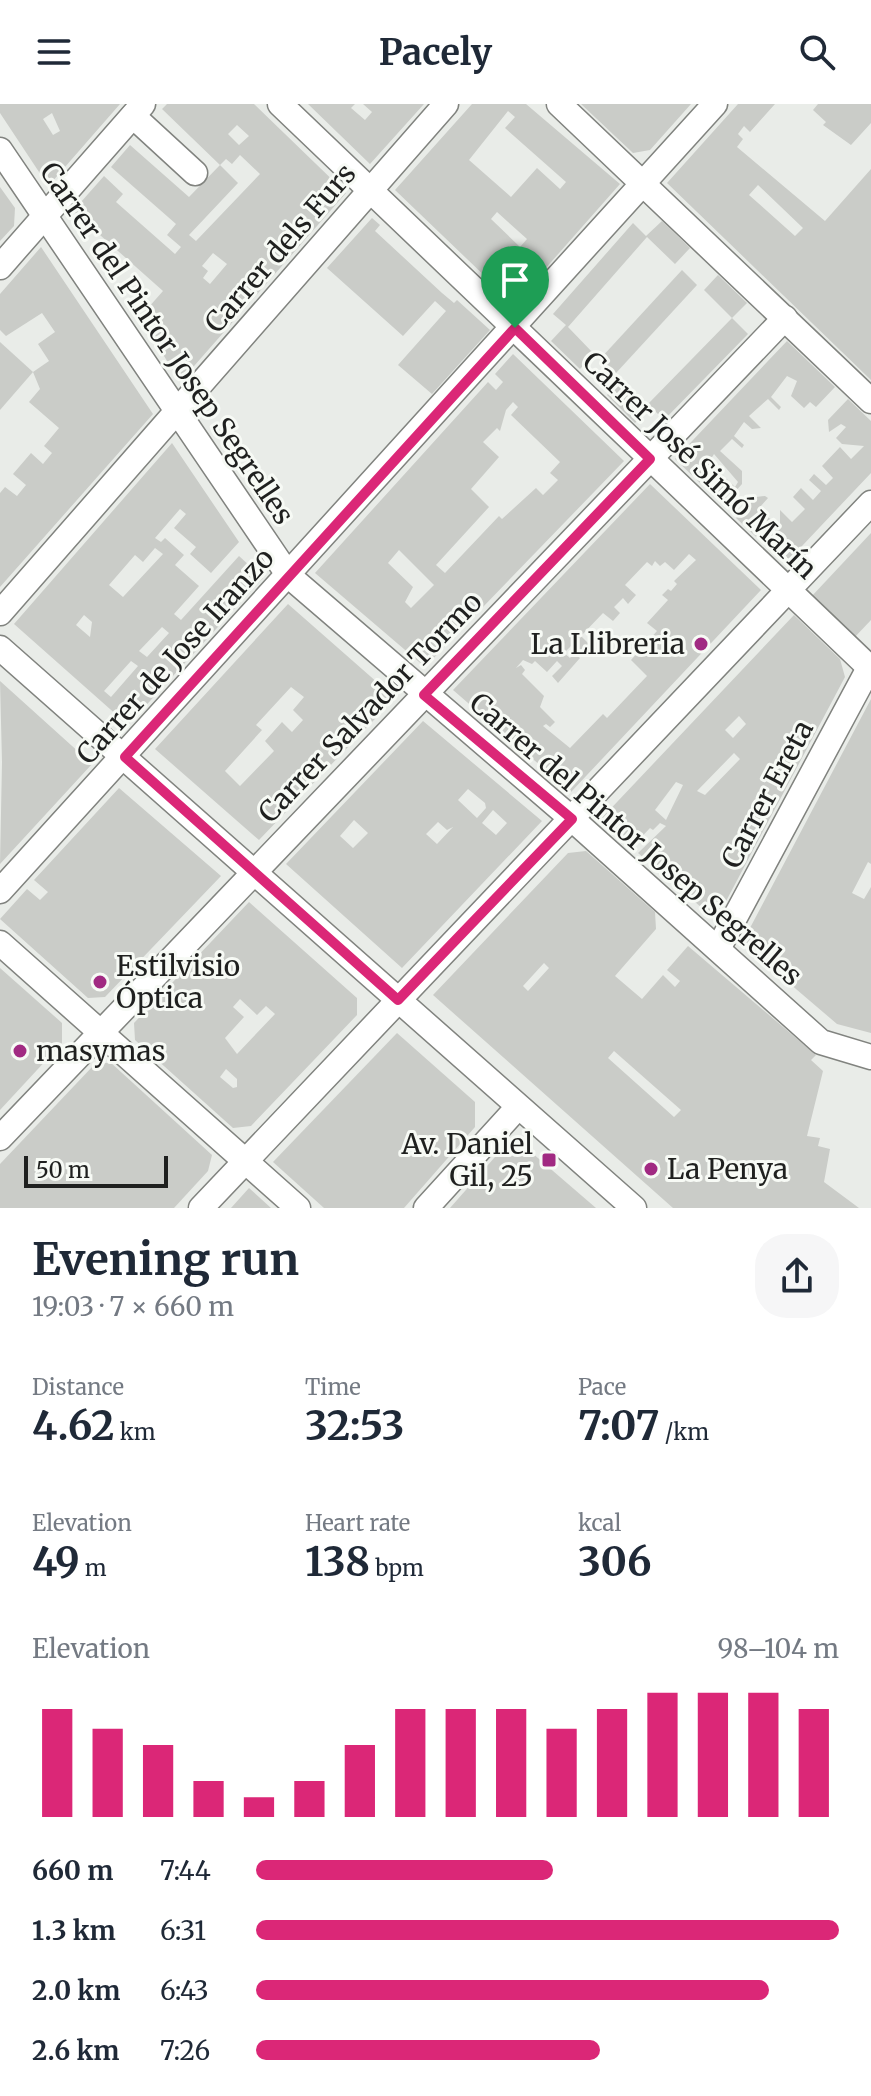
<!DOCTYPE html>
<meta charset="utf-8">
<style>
body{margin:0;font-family:Merriweather,serif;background:#f6f6f7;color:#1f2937;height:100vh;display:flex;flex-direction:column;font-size:30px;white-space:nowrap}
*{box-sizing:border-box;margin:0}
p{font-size:26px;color:#747a83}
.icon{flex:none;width:44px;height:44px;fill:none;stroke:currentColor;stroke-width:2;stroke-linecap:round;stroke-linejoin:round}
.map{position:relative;height:1104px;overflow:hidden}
.drawer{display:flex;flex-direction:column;background:#fff;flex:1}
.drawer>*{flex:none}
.scale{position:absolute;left:24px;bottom:20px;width:144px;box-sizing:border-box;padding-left:8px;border:4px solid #1f201f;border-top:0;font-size:22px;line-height:28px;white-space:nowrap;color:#1f201f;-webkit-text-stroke:6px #f7faf5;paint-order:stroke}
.pin{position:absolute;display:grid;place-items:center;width:68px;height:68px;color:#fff;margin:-82px -34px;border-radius:50% 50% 50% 0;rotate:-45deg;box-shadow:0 0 8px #0007}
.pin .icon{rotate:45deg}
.round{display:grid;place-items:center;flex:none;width:84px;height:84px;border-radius:32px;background:#f6f6f7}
.head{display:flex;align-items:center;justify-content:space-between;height:136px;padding:0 32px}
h1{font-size:44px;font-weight:700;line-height:60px}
.stats{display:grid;grid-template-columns:repeat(3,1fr);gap:12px;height:136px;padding:8px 32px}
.stats div{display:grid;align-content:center}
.stats b{font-size:40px;font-weight:700}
.stats small{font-size:22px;font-weight:400}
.stats p{font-size:22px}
.chart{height:224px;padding:16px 32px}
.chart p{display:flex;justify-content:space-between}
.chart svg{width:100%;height:144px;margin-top:8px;stroke:#db2777;stroke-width:6}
ul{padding:0 32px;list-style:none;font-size:26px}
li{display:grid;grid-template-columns:128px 96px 1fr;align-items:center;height:60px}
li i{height:20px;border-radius:10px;background:#db2777}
header{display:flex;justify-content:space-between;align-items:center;height:104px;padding:0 32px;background:#fff;font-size:36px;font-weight:700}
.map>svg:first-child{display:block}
.building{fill:#caccc8;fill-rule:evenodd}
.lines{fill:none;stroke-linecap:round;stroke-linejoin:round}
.minor-casing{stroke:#81837f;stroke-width:27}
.minor{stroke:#fff;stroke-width:24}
.route-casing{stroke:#fff;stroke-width:16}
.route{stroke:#db2777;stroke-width:10}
.poi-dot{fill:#a12a82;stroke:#f7faf5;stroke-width:3}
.labels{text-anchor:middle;stroke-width:6;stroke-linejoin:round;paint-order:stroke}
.street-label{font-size:28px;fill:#1f201f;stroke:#f7faf5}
.poi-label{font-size:28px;fill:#1f201f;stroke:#f7faf5;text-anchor:start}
</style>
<header><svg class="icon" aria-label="menu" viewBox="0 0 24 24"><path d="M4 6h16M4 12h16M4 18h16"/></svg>Pacely<svg class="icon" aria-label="search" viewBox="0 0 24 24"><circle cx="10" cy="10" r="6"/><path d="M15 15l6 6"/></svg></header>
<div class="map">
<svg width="871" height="1104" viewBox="0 0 871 1104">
<rect width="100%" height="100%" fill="#e9ece8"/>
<g class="building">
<path d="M 0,0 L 120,0 L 51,79 L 41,71 L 0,9 ZM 52,9 L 60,27 L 53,31 L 43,15 Z"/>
<path d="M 167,0 L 254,0 L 346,89 L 180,278 L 140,213 L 163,187 L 73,107 L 104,72 L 123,90 L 116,98 L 175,150 L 181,143 L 167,131 L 176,120 L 111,63 L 130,41 L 189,93 L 220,61 L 238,79 L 189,131 L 196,137 L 260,70 L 240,51 L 232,60 L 226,55 L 220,61 L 162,5 ZM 237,21 L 249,32 L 239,41 L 228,30 ZM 213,149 L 227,160 L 210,180 L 203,174 L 208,167 L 202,162 Z"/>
<polygon points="308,0 355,0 351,4 365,16 372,8 363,0 424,0 370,60"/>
<path d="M 472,0 L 526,0 L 620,80 L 514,200 L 395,86 ZM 508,7 L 515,13 L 505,24 L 566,78 L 560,85 L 537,64 L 511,93 L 469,56 ZM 497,108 L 527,135 L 520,143 L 491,115 Z"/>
<polygon points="581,0 691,0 650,46 633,49"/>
<path d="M 738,0 L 775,0 L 750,28 L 744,22 L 738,30 L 743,35 L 737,43 L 825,117 L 871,65 L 871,276 L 667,79 ZM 758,81 L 803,124 L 795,132 L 749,91 Z"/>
<polygon points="818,0 871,0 871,19 851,41 823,21 826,18 813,6"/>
<polygon points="0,83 15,104 14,122 0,137"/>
<polygon points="372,114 380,121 375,127 442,189 454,199 457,196 490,226 432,290 398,261 446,207 435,197 403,232 327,164"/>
<polygon points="662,117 690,144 675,160 647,133 568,223 594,250 580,265 551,237 566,221 553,210 633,119 646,132"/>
<polygon points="41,143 153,310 0,483 0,389 5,383 17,392 26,381 13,370 31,349 43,360 52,349 44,342 59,324 29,298 40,285 33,268 49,257 38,240 55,228 42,209 6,232 0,226 0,190"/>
<polygon points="682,166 697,181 616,269 600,255"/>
<polygon points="718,171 747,199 732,214 704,186"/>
<polygon points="732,214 748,230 664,316 651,303 635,319 607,291 621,275 648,300"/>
<path d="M 787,237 L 835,283 L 816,303 L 810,298 L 804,304 L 791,292 L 797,277 L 787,272 L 771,293 L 781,303 L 779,306 L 768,295 L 749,312 L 761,324 L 752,325 L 744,318 L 734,332 L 744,341 L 742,344 L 732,335 L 720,347 L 742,367 L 742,380 L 723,401 L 675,355 ZM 714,350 L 738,378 L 735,383 L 709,358 Z"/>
<polygon points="0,238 33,268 0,306"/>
<path d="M 513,250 L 624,357 L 425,563 L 315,469 L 488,278 L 496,286 L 503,278 L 495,270 ZM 513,298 L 518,303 L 511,311 L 560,358 L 550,369 L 558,376 L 543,391 L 536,384 L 502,415 L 499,412 L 445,469 L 436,461 L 489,403 L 471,385 L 499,353 L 483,338 L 497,324 L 500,327 L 506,306 ZM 399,446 L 434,481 L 411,504 L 405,498 L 413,483 L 388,459 Z"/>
<polygon points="848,295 871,317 871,369 785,460 736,414 756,393 765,392 768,394 760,403 762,409 779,421 780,426 780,406 792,418 805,405 793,393 801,384 813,396 821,387 809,376 814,370 826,381 833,374 822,362 840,343 851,355 864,342 842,340 836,334 846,323 841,320 829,328 828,316"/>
<path d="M 172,339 L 239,438 L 211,469 L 190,450 L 196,443 L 174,424 L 186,410 L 180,405 L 155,434 L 161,438 L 165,434 L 184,451 L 175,461 L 199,482 L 174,510 L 181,516 L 239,452 L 263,474 L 128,621 L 14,520 ZM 155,444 L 163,450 L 123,493 L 109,481 L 135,451 L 143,458 ZM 84,511 L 92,518 L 90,533 L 76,521 ZM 162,523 L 169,529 L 147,553 L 139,547 ZM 131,557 L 138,562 L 111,593 L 104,587 Z"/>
<path d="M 650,380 L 761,486 L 571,688 L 453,586 ZM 689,450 L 696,456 L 674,477 L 677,480 L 671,487 L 668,485 L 662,491 L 668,496 L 647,519 L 657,527 L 631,556 L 647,572 L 607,614 L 603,610 L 570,644 L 543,622 L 546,620 L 550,623 L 555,618 L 540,603 L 544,592 L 522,570 L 525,566 L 521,561 L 516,564 L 523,556 L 532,560 L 535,557 L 547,568 L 557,557 L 562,562 L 552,572 L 558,579 L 580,554 L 574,549 L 570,554 L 564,549 L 571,542 L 582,552 L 591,542 L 581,532 L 603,509 L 613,517 L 620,509 L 614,503 L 623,494 L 628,500 L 636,491 L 625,481 L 647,458 L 652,462 L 655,457 L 660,462 L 665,458 L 674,466 Z"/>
<polygon points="871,429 871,516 853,535 811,493"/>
<path d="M 288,500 L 395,594 L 259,736 L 155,645 ZM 291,583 L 304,593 L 293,606 L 303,616 L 292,628 L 282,618 L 265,637 L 274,647 L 240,682 L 225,667 L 262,626 L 256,621 Z"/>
<path d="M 794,511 L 840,555 L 845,573 L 716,816 L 638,749 L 666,722 L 660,719 L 653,726 L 650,724 L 632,743 L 600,716 ZM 739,612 L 746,620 L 733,634 L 725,626 ZM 734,649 L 740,655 L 705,691 L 697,687 ZM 676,678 L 683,681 L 666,716 L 655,706 Z"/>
<polygon points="0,577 92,660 0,760 2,658"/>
<polygon points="871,595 871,760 868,758 852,789 864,795 871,783 871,929 837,920 742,839"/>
<path d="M 423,617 L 542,717 L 402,864 L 286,760 ZM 468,685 L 485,699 L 486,704 L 477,714 L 458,696 ZM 493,706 L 507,719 L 496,731 L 482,719 ZM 354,716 L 368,729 L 353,744 L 340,732 ZM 438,718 L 447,726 L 453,723 L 437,740 L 426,730 Z"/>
<polygon points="119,684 221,772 105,893 88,894 0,815 27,785 40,796 48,788 34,776"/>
<path d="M 586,747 L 655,808 L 656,825 L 615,872 L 642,895 L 663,871 L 675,883 L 680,877 L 667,866 L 688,842 L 816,951 L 811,956 L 823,967 L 807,1032 L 820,1034 L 818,1042 L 830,1045 L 824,1078 L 859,1104 L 673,1104 L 433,891 L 568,749 ZM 544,859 L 549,864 L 528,887 L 523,882 ZM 614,947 L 681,1006 L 674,1013 L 608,954 Z"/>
<path d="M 249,798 L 357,894 L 357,911 L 251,1022 L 233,1024 L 135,936 L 134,919 ZM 240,895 L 257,911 L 266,902 L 275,910 L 237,950 L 225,934 L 244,913 L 233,903 ZM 226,965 L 237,975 L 237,983 L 233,984 L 220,973 Z"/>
<polygon points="0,864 62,919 62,939 0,1006"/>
<polygon points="397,929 475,998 475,1023 404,1104 324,1104 273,1058"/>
<polygon points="110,958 212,1051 208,1067 174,1104 0,1104 0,1060 93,962"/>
<polygon points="524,1042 596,1104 450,1104 502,1045"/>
<polygon points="249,1084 271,1104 231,1104"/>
</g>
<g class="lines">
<g class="minor-casing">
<g id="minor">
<polyline points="280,0 871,565"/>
<polyline points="559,0 871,297"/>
<polyline points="133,12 195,69"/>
<polyline points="0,46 289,472 572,715 821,938 871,953"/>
<polyline points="0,163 143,0"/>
<polyline points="0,509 446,0"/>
<polyline points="0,544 634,1104"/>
<polyline points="0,787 715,0"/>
<polyline points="0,839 298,1104"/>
<polyline points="718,845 869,564"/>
<polyline points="0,1034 785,214"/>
<polyline points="201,1104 871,399"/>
<polyline points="426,1104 518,1003"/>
</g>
</g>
<use href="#minor" class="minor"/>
</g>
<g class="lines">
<g class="route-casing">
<polygon id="route" points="515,224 650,355 424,591 572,715 398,896 125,653"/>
</g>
<use href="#route" class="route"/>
</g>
<g class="poi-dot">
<circle cx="701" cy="540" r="8"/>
<circle cx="100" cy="878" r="8"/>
<circle cx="20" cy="947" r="8"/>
<rect x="541" y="1048" width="16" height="16" rx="4"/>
<circle cx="651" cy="1065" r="8"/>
</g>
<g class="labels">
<g class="street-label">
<text transform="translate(280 144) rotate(-49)" y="10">Carrer dels Furs</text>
<text transform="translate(167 239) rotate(56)" y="10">Carrer del Pintor Josep Segrelles</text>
<text transform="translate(700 361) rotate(44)" y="10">Carrer José Simó Marín</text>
<text transform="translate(175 552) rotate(-48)" y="10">Carrer de Jose Iranzo</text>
<text transform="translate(370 603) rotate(-46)" y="10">Carrer Salvador Tormo</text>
<text transform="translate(767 690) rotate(-62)" y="10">Carrer Ereta</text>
<text transform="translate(636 735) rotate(41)" y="10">Carrer del Pintor Josep Segrelles</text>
</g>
<g class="poi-label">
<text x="685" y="550" text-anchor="end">La Llibreria</text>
<text x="116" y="872">Estilvisio<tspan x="116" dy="32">Óptica</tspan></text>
<text x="36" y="957">masymas</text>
<text x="533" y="1050" text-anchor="end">Av. Daniel<tspan x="533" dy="32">Gil, 25</tspan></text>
<text x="667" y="1075">La Penya</text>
</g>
</g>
</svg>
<div class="scale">50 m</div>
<div class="pin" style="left:515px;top:224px;background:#1e9e55"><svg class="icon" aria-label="arrive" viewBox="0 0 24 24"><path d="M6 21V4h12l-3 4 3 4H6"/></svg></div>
</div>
<section class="drawer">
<div class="head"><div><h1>Evening run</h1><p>19:03 · 7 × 660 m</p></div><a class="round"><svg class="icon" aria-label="share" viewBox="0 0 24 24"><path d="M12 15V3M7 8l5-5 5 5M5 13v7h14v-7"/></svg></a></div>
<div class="stats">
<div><p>Distance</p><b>4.62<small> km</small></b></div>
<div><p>Time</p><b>32:53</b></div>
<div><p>Pace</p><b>7:07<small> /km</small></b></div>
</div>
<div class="stats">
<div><p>Elevation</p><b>49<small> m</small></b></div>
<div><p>Heart rate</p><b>138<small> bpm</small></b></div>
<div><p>kcal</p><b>306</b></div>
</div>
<div class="chart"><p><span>Elevation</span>98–104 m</p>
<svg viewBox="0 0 160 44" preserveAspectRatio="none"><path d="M5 44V11M15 44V17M25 44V22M35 44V33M45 44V38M55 44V33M65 44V22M75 44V11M85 44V11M95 44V11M105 44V17M115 44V11M125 44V6M135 44V6M145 44V6M155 44V11"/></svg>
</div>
<ul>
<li><b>660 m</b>7:44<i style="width:51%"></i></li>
<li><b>1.3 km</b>6:31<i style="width:100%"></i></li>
<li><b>2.0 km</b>6:43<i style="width:88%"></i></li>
<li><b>2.6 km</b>7:26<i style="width:59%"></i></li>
</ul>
</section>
